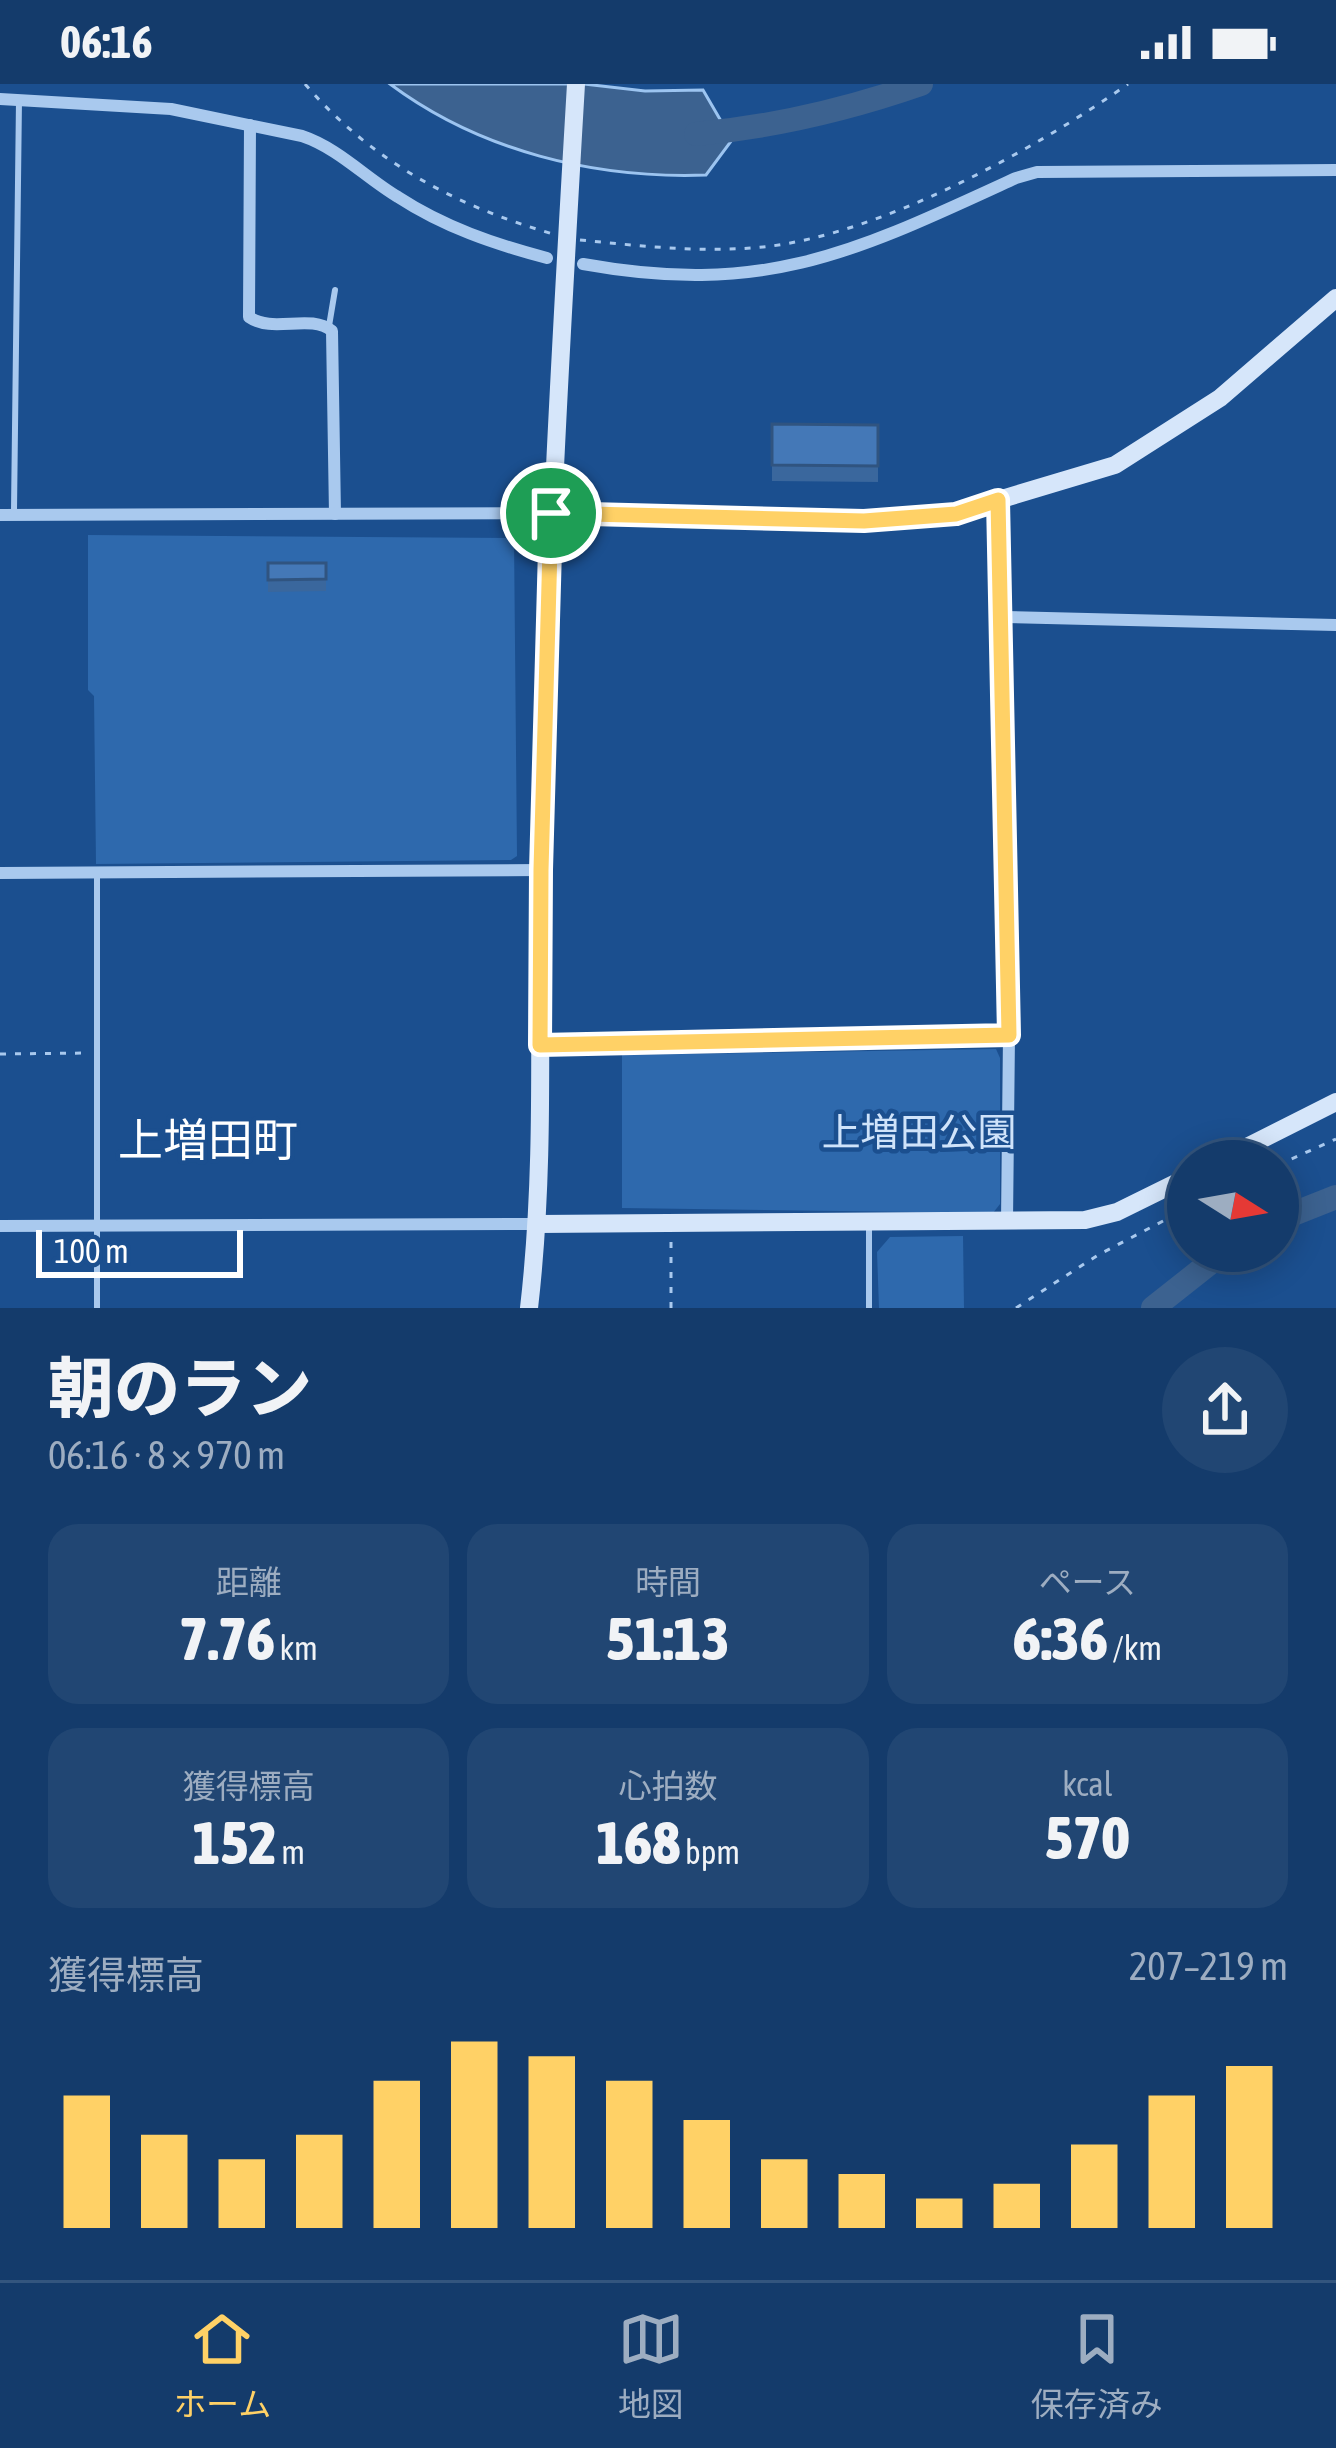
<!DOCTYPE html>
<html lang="ja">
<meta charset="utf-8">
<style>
body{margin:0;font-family:"Asap Condensed","Noto Sans JP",sans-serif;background:#214673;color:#f1f3f6;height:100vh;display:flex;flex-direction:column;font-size:45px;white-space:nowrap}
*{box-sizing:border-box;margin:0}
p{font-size:39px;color:#9dadc1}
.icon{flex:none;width:66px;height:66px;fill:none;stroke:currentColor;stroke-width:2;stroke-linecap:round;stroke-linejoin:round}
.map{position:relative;height:1224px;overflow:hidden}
.sheet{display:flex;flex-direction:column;background:#143b6b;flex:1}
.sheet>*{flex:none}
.needle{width:78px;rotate:101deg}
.buttons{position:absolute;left:1167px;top:1056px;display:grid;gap:24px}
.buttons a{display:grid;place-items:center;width:132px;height:132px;border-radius:50%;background:#143b6b;box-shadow:0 6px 30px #0003,0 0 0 3px #33557e;font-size:60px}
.scale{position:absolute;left:36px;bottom:30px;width:207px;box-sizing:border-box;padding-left:12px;border:6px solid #fff;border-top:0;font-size:33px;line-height:42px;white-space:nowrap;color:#fff;-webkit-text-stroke:9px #1b4f8f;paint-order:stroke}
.pin{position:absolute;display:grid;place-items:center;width:102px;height:102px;color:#fff;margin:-51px;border:6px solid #fff;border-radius:50%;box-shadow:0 3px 12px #0007}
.round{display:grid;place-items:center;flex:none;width:126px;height:126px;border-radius:63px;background:#214673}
.overview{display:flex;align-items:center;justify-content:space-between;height:204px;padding:0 48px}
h1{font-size:66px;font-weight:800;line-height:90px}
.metrics{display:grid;grid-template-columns:repeat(3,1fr);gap:18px;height:204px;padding:12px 48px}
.metrics div{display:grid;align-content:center;border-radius:30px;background:#214673;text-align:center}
.metrics b{font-size:60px;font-weight:800}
.metrics small{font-size:33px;font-weight:400}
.metrics p{font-size:33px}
.chart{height:336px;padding:24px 48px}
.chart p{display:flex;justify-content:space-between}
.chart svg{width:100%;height:216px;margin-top:12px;stroke:#ffd166;stroke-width:6}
.status{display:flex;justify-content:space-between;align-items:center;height:84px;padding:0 60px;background:#143b6b;direction:ltr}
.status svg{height:33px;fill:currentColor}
.menu{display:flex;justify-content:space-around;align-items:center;height:168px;border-top:3px solid #33557e;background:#143b6b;font-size:33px;color:#9dadc1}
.menu a{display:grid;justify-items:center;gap:6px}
.menu .selected{color:#ffd166}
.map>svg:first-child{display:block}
.green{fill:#2e69ad}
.water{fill:#3c6290;stroke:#9cc4f0;stroke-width:3}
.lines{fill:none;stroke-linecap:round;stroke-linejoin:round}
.river{stroke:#3c6290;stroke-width:24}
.path{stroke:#a9c9ee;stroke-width:3;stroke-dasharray:6 9;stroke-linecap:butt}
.lane{stroke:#a9c9ee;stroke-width:6}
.street{stroke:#a9c9ee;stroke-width:12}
.secondary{stroke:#d6e6fa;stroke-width:18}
.wall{fill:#3a679d}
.building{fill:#4478b7;stroke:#305480;stroke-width:3}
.route-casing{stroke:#fff;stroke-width:24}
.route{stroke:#ffd166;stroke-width:15}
.labels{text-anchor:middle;stroke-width:9;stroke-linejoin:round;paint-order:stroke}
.park-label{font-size:39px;fill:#cfe3fa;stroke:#1b4f8f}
.quarter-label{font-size:45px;fill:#fff;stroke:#1b4f8f}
</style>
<div class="status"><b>06:16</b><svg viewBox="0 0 49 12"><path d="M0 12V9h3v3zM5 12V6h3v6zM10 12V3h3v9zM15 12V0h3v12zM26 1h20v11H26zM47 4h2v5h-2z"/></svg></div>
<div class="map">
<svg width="1336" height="1224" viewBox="0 0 1336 1224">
<rect width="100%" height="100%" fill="#1b4f8f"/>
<g class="green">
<polygon points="88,451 514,454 517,772 511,776 96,780 94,612 88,606"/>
<polygon points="996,965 1000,974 1000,1120 993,1129 622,1124 622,971"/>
<polygon points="963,1152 964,1224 879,1224 877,1168 890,1153"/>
</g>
<path class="water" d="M 390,0 L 584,0 L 645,7 L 703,6 L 732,56 L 706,91 C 594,95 480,67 390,0 Z"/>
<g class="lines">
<g class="river">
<path d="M 696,50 C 774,43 846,26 921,0"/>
<polyline points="1278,1136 1336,1113"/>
<polyline points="1153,1224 1225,1167"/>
</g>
<g class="path">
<path d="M 305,0 C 372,78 456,122 553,150"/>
<path d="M 580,156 C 641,162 702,169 763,163 C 879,151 1033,67 1128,0"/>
<polyline points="0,970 89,969"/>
<polyline points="1278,1081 1336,1055"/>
<polyline points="671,1224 671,1153"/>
<polyline points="1016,1224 1098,1171 1188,1124"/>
</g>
<g class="lane">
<polyline points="329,242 335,206"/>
<polyline points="14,427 19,16"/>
<polyline points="97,790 97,1224"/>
<polyline points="869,1143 869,1224"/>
</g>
<g class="street">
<path d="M 0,15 L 171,25 L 302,52 C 338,64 366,94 398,113 C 444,143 494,160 547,174"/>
<path d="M 250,41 L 249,233 C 273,250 310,229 332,247 L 335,430"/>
<path d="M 583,180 C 766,213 855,168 1016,94 L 1037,88 L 1336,86"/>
<polyline points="998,416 1009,951 1007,1137"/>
<polyline points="0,431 551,429"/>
<polyline points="1003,533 1336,541"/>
<polyline points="0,789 541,786"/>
<polyline points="540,961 1009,951"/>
<polyline points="0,1142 538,1140"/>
</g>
<g class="secondary">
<polyline points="551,429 864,437 955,429 1115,381 1220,314 1336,214"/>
<polyline points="1219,1077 1336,1018"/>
<polyline points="538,1140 1085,1136 1117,1128 1188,1093"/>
<path d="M 529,1224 C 547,1070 537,916 541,762 C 547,507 561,254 576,0"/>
</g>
</g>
<g class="wall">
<polygon points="772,340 878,341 878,398 772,397"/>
<polygon points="268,479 326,479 326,507 268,508"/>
</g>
<g class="building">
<polygon points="772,340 878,341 878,382 772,381"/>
<polygon points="268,479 326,479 326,495 268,496"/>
</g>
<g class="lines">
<g class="route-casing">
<polygon id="route" points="998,416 1009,951 540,961 541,786 551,429 864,437 956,430"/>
</g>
<use href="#route" class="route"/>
</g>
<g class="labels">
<g class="park-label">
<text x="919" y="1062">上増田公園</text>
</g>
<g class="quarter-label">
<text x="208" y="1072">上増田町</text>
</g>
</g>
</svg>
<div class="buttons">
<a><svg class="needle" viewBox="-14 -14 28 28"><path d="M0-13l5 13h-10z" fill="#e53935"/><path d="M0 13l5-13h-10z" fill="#9dadc1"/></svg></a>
</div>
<div class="scale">100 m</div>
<div class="pin" style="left:551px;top:429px;background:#1e9e55"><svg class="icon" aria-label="arrive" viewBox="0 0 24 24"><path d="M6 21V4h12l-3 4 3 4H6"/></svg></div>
</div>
<section class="sheet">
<div class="overview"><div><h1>朝のラン</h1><p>06:16 · 8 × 970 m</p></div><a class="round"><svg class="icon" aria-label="share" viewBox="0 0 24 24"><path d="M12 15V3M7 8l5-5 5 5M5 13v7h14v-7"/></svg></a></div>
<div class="metrics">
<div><p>距離</p><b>7.76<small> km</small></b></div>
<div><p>時間</p><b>51:13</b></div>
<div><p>ペース</p><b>6:36<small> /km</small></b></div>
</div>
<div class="metrics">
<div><p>獲得標高</p><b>152<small> m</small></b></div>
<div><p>心拍数</p><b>168<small> bpm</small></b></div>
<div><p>kcal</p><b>570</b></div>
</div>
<div class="chart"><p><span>獲得標高</span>207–219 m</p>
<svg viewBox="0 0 160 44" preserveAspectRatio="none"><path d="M5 44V17M15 44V25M25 44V30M35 44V25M45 44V14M55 44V6M65 44V9M75 44V14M85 44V22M95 44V30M105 44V33M115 44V38M125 44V35M135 44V27M145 44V17M155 44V11"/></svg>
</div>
</section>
<nav class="menu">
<a class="selected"><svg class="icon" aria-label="home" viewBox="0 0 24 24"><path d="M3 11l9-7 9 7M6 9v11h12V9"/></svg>ホーム</a>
<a><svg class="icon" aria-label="map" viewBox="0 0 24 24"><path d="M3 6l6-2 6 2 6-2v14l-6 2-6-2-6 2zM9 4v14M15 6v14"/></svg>地図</a>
<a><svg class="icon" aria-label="saved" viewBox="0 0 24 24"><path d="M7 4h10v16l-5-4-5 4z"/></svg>保存済み</a>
</nav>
